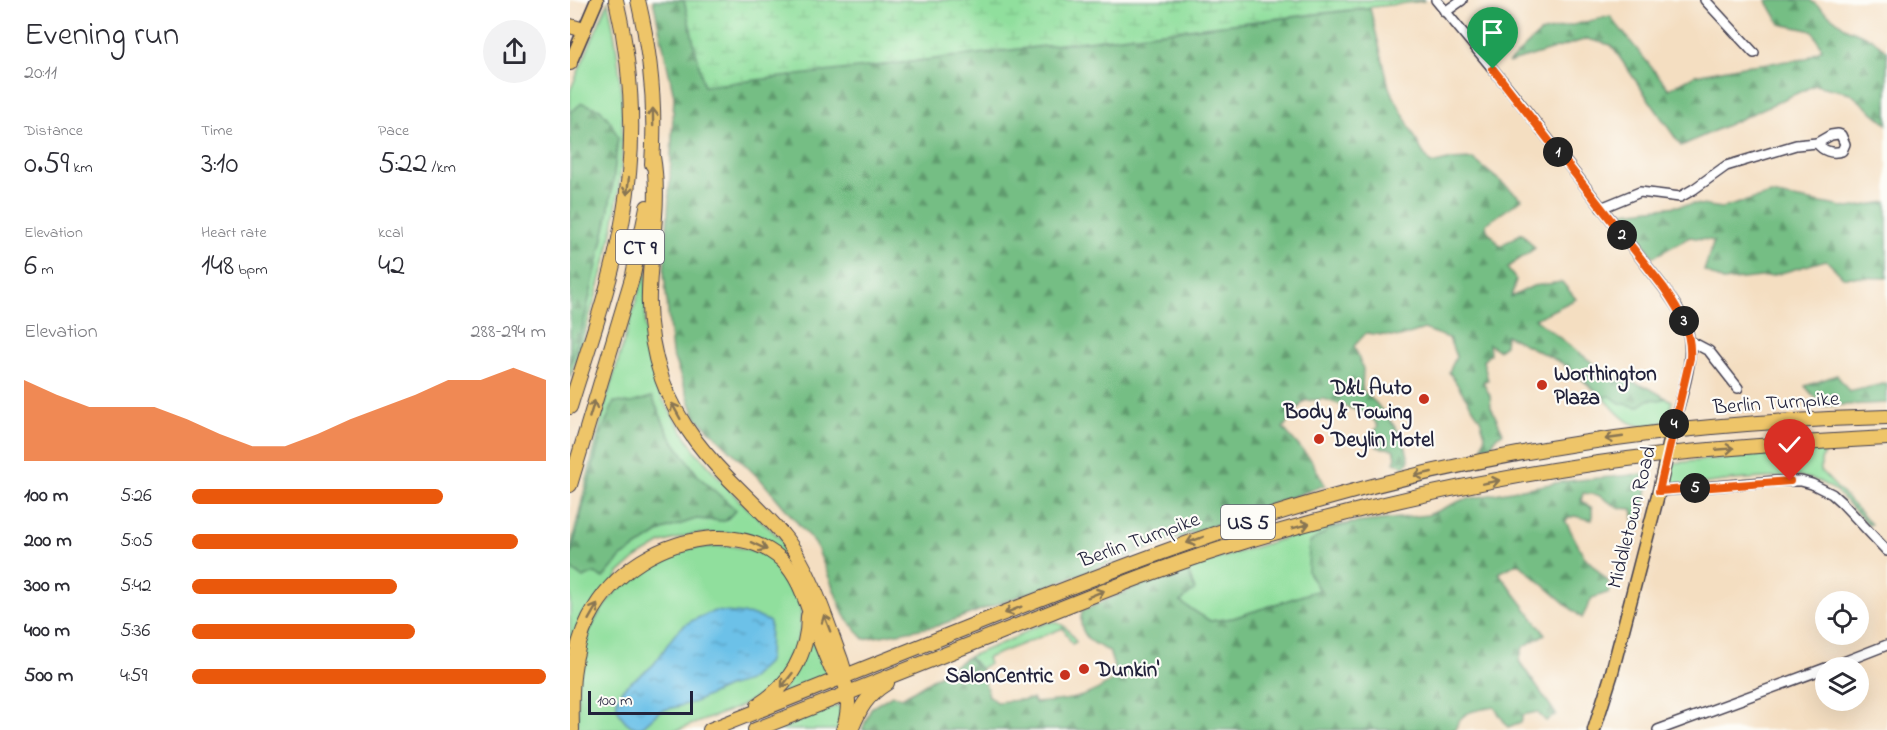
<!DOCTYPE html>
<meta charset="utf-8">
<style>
body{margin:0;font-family:"Indie Flower",sans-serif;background:#f2f2f3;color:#2b2b33;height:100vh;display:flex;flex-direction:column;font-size:22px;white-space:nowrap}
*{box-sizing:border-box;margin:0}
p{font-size:20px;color:#7c7c81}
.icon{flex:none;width:33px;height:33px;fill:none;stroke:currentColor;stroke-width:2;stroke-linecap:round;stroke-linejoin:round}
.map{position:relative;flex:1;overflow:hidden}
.panel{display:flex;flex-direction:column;background:#fff;width:570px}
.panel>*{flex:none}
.buttons{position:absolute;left:1245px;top:591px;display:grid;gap:12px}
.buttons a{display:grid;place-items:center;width:54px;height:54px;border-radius:50%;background:#fff;box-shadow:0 6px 24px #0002;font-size:30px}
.scale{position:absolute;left:18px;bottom:15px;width:105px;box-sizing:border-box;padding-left:6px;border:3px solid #22223b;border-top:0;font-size:16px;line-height:21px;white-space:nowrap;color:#22223b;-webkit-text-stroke:4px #fdfcf7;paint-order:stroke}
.pin{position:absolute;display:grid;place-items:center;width:51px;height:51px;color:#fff;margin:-62px -26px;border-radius:50% 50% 50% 0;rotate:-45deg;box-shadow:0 0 6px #0007}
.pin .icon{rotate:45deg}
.km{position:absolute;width:30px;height:30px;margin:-15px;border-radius:50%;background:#222;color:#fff;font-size:16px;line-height:30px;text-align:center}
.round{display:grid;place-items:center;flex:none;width:63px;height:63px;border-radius:32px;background:#f2f2f3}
.summary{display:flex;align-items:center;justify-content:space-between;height:102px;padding:0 24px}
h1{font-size:33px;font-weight:600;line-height:45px}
.figures{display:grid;grid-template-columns:repeat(3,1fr);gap:9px;height:102px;padding:6px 24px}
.figures div{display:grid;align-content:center}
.figures b{font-size:30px;font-weight:600}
.figures small{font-size:16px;font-weight:400}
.figures p{font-size:16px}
.chart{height:168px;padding:12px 24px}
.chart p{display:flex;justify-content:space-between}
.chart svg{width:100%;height:108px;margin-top:6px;fill:#ea580c;opacity:.7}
ul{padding:0 24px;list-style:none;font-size:20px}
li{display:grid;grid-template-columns:96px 72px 1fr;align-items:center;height:45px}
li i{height:15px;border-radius:8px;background:#ea580c}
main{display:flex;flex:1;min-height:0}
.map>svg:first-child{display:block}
.grass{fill:#90df9d;stroke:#59806c;stroke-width:1.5}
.forest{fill:url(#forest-firs);stroke:#4b7060;stroke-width:1.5}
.wetland{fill:url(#wetland-marsh);stroke:#59806c;stroke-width:1.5}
.water{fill:url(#water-ripples);stroke:#477292;stroke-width:1.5}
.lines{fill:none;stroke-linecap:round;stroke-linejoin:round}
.minor-casing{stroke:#423e4f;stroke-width:12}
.major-casing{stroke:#423e4f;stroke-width:15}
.highway-casing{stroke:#423e4f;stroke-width:16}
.minor{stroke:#fff;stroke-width:9}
.major{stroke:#eec569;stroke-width:12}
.highway{stroke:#eec569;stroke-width:14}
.oneway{stroke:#887452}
.route-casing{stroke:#fff;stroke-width:12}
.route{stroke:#ea580c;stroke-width:8}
.poi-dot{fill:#c8321e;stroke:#fdfcf7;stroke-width:2}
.labels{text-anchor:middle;stroke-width:4.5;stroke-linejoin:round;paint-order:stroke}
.shield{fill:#fdfcf7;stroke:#646373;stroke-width:1.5}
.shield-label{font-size:20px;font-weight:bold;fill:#22223b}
.poi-label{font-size:21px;font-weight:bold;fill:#22223b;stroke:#fdfcf7;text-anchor:start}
.street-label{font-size:21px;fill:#22223b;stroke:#fdfcf7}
</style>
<main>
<section class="panel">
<div class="summary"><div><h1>Evening run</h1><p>20:11</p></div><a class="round"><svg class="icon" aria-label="share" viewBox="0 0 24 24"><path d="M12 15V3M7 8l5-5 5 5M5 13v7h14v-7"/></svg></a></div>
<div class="figures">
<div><p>Distance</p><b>0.59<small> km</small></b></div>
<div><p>Time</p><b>3:10</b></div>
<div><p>Pace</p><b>5:22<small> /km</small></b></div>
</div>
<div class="figures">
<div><p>Elevation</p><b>6<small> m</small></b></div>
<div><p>Heart rate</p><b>148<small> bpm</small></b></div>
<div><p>kcal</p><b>42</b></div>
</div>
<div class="chart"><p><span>Elevation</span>288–294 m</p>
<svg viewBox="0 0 160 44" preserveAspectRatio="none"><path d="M0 44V11L10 17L20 22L30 22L40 22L50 27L60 33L70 38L80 38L90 33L100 27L110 22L120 17L130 11L140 11L150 6L160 11V44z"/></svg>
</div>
<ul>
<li><b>100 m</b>5:26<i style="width:71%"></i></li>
<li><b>200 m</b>5:05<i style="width:92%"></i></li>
<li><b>300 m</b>5:42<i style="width:58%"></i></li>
<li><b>400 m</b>5:36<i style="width:63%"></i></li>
<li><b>500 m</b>4:59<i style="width:100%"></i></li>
</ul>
</section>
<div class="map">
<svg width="1317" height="730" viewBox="0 0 1317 730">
<defs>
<pattern id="forest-firs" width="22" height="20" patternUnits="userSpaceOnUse" patternTransform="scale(1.5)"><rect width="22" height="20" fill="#74be84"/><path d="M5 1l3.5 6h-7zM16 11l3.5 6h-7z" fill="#5f9a6d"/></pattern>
<pattern id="wetland-marsh" width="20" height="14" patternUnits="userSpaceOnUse" patternTransform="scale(1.5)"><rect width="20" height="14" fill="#90df9d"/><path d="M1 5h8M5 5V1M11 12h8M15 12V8" fill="none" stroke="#7cbf88"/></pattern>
<pattern id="water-ripples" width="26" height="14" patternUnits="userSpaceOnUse" patternTransform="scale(1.5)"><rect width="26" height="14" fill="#6cc1e8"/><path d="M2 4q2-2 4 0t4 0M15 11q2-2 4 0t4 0" fill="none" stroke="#589cbd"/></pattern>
</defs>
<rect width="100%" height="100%" fill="#fdfcf7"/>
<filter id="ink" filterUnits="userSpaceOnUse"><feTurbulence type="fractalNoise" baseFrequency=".0167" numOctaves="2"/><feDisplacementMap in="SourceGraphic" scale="12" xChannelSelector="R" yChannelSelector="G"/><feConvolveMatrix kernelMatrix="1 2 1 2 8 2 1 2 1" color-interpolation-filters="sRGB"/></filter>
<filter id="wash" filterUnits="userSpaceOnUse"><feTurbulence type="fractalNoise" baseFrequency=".008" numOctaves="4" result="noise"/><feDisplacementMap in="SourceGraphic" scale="24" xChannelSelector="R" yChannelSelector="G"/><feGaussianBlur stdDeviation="1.35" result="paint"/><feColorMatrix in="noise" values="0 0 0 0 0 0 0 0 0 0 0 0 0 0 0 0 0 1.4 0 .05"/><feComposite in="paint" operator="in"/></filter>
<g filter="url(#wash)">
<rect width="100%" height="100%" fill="#f4dec1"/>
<g class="grass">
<path d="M 38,2 C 57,88 58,169 37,255 C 27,297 13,337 0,378 L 0,365 L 12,330 L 37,220 L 43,183 L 48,137 L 12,103 L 0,113 L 0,91 Z"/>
<polygon points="77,264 75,325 80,363 93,400 126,452 168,499 211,539 223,562 191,538 159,533 123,534 91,543 66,558 49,573 0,664 0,568 13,578 25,573 33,578 51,557 93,530 126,519 155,521 166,510 129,477 99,435 82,397 61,404 31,434 0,559 0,550 35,405"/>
<path d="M 1040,395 L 1050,403 L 1096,398 L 1102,401 C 1099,415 1099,422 1084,425 C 1058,430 1049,414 1033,397 Z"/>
<polygon points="1250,449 1255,451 1251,461 1251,471 1301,524 1299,525 1265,490 1248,481 1229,476 1162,480 1109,487 1101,484 1098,479 1099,468 1104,463"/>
<polygon points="783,523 760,529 738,572 749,590 663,618 640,621 609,602 624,590 617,568 748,528"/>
<path d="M 161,546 L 181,550 L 197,555 L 214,571 L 226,592 L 231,609 L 230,631 L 224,654 L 213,677 L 193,694 L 167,708 L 107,730 L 8,730 C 8,711 6,684 9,665 C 18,615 60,562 111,550 C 127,547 145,546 161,546 Z"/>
<path d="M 480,622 C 494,622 499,630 506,642 L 502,644 L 493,628 L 417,658 L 419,664 L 412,667 L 410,670 L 407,665 L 398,657 L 449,636 L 462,628 Z"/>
<polygon points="242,638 257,673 256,676 209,697"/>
<polygon points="266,706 272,707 268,730 206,730"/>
</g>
<g class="forest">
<polygon points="83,0 114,0 134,86 800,8 819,87 852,151 861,164 878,160 903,159 952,199 916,224 917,230 930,246 952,233 965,248 937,268 946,280 941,297 963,286 992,282 1006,299 965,319 1036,373 1079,388 1096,398 1090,400 1080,399 1068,407 1050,403 1040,396 1033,397 992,363 936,335 935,345 928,350 919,344 920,354 913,361 918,380 913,382 920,396 921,407 933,433 927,436 921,446 912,448 915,435 910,419 879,372 886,357 879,338 854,329 830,337 796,333 784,346 793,369 792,390 806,403 833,437 839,460 835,466 824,463 826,456 823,449 807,447 804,432 808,426 800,415 754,399 734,401 713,428 741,460 755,485 367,626 294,639 274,615 246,545 192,481 125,416 102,353 94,273 99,197 104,96"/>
<polygon points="1196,0 1240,0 1276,28 1302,39 1317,51 1317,124 1280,93 1245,85 1111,146 1041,45 1017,39 938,63 970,33 1040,16 1099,89 1125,75 1173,66 1236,59 1252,49 1243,31 1210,24"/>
<polygon points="12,103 30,109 40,121 48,137 43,183 37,220 12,330 0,365 0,113"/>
<polygon points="1201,194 1279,208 1317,202 1317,278 1273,277 1256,260 1201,276 1153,281 1134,271 1144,241 1120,237 1083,257 1053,212 1125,204 1152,208"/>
<polygon points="1267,375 1279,392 1317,383 1317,403 1252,406 1235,386"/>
<polygon points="82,397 99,435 129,477 166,510 155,521 126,519 93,530 51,557 33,578 25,573 13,578 0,568 0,559 31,434 44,402 61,403"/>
<path d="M 1073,474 L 1078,480 L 1072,523 L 1064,522 L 1062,509 L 1049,508 L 1028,495 L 1013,493 L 1011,501 L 1022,508 L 1022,520 L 1004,516 L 995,520 L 1014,556 L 1038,581 L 1040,592 L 1022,598 L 1012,618 L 948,563 L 929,573 L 975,634 L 953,647 L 949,661 L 986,714 L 976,721 L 967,712 L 953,715 L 951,722 L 938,727 L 924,707 C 905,711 892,709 885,730 L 292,730 L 301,708 L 322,695 L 332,698 L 398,657 L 411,670 L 419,696 L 426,702 L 462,699 L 465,703 C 500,700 518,699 547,677 L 539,651 C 520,643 507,634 512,611 L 574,583 L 617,568 L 625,590 L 610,602 L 640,621 L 663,618 L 749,590 L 738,572 L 739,543 L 760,529 L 783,523 L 858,515 L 892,500 L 997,481 Z"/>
</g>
<polygon class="wetland" points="114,0 853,0 854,1 134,86"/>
<path class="water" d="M 145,611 L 184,615 L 198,621 L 200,623 L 199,658 L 197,663 L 178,681 L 157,687 L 125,702 L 90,711 L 71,728 C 62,728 57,724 52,717 C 33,690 70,679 83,665 C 93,654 100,637 111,628 C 120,620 134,615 145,611 Z"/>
</g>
<g filter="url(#ink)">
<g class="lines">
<g class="minor-casing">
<g id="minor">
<path d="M 866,0 L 941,91 L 1094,288 C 1101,299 1109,309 1114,320 C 1129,355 1111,396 1102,431"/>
<polyline points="1135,0 1184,53"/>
<polyline points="875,12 892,0"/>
<path d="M 1268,134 L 1271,135 L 1275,144 L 1272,151 C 1262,154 1253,151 1247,143 L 1261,135 Z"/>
<polyline points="1031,208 1070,192 1110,197 1124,189 1156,166 1226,145 1247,143"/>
<polyline points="1120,341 1139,351 1168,388"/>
<polyline points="1089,491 1206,481 1231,481 1242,484 1262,494 1272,503 1317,551"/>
<polyline points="1258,668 1317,645"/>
<polyline points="1088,730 1256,668"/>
</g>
</g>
<g class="major-casing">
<g id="major">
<polyline points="0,63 27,0"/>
<polyline points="1024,730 1041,676 1089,491 1102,431"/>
</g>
</g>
<g class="highway-casing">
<g id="highway">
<path d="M 68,0 C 81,54 86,109 82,164"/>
<polyline points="0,26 14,30"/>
<polyline points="0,62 0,63"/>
<path d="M 83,157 C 91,202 80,248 79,293 C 78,322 83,352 92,379 C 108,425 139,460 173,493 C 188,508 204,523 217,540 C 243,575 256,620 271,660 L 274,670 L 272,678"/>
<path d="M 0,407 C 19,345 42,282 53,218 C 66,146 63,71 46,0"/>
<polyline points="0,485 63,275 77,207"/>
<path d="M 188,705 C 220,685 238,654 238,616"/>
<path d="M 2,730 C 1,692 1,653 19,618 C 43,571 92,541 144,538 C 169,537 193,543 212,560 C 229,577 235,599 243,621 C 248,637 254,652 261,668 C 264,673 268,674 271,678 C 282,689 278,717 273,730"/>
<path d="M 140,730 C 235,692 331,654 426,616 C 533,574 640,532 751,500 C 935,447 1126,421 1317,417"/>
<path d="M 185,730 C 273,695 361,660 449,625 C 517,598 584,570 654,548 C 798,503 948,471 1099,454 C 1171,446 1244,442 1317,438"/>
<path d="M 281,730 C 290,708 296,696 317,683"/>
</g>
</g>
<use href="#minor" class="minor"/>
<use href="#major" class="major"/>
<use href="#highway" class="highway"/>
</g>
<defs><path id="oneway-shaft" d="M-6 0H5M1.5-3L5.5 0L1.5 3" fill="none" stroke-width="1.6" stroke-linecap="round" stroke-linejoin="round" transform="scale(1.5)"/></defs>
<g class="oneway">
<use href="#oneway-shaft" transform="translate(83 117) rotate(-91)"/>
<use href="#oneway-shaft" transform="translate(58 186) rotate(96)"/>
<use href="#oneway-shaft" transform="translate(22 409) rotate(-73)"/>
<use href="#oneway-shaft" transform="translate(106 411) rotate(-119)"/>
<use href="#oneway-shaft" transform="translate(1044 438) rotate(172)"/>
<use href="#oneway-shaft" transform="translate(1155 449) rotate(-5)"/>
<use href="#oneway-shaft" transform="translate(853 474) rotate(167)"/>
<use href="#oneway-shaft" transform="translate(921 482) rotate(-11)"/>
<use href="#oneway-shaft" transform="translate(731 526) rotate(-15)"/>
<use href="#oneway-shaft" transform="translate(625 540) rotate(160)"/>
<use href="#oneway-shaft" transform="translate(189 546) rotate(25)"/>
<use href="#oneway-shaft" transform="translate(526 594) rotate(-22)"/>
<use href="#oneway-shaft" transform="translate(443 610) rotate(158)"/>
<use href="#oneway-shaft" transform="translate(23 612) rotate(-60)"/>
<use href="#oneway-shaft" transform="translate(257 623) rotate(-111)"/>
<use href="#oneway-shaft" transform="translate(217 680) rotate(128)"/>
</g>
</g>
<g class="lines" filter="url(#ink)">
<g class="route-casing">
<path id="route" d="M 923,69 L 1094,288 C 1109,310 1122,330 1120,358 L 1089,491 L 1220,481"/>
</g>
<use href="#route" class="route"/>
</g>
<g class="poi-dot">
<circle cx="972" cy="385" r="6"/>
<circle cx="854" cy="399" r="6"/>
<circle cx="749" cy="439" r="6"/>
<circle cx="514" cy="669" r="6"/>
<circle cx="495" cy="675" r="6"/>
</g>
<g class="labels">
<g class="shield">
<rect x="46" y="230" width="48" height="34" rx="4.5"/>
<rect x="651" y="505" width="54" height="34" rx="4.5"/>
</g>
<g class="shield-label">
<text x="70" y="254">CT 9</text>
<text x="678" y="529">US 5</text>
</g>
<g class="poi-label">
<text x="984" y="380">Worthington<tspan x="984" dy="24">Plaza</tspan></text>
<text x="842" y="394" text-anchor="end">D&amp;L Auto<tspan x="842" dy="24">Body &amp; Towing</tspan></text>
<text x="761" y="446">Deylin Motel</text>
<text x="526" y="676">Dunkin'</text>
<text x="483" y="682" text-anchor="end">SalonCentric</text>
</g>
<g class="street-label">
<text transform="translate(1206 402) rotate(-4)" y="7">Berlin Turnpike</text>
<text transform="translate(1061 517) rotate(-76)" y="7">Middletown Road</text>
<text transform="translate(569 539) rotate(-20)" y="7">Berlin Turnpike</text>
</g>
</g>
</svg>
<div class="buttons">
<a><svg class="icon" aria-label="locate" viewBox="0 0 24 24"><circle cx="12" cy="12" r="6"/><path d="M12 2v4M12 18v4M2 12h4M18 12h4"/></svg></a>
<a><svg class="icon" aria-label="layers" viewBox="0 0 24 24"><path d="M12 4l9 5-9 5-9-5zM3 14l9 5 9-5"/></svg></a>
</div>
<div class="scale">100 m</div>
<div class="pin" style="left:923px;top:69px;background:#1e9e55"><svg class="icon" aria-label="arrive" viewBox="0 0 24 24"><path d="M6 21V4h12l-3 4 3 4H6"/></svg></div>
<div class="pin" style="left:1220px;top:481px;background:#d93025"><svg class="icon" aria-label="check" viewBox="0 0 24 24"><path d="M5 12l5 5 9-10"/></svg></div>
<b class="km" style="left:988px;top:152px">1</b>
<b class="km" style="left:1052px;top:235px">2</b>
<b class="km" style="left:1114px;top:321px">3</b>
<b class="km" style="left:1104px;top:424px">4</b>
<b class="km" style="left:1125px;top:488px">5</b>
</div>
</main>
